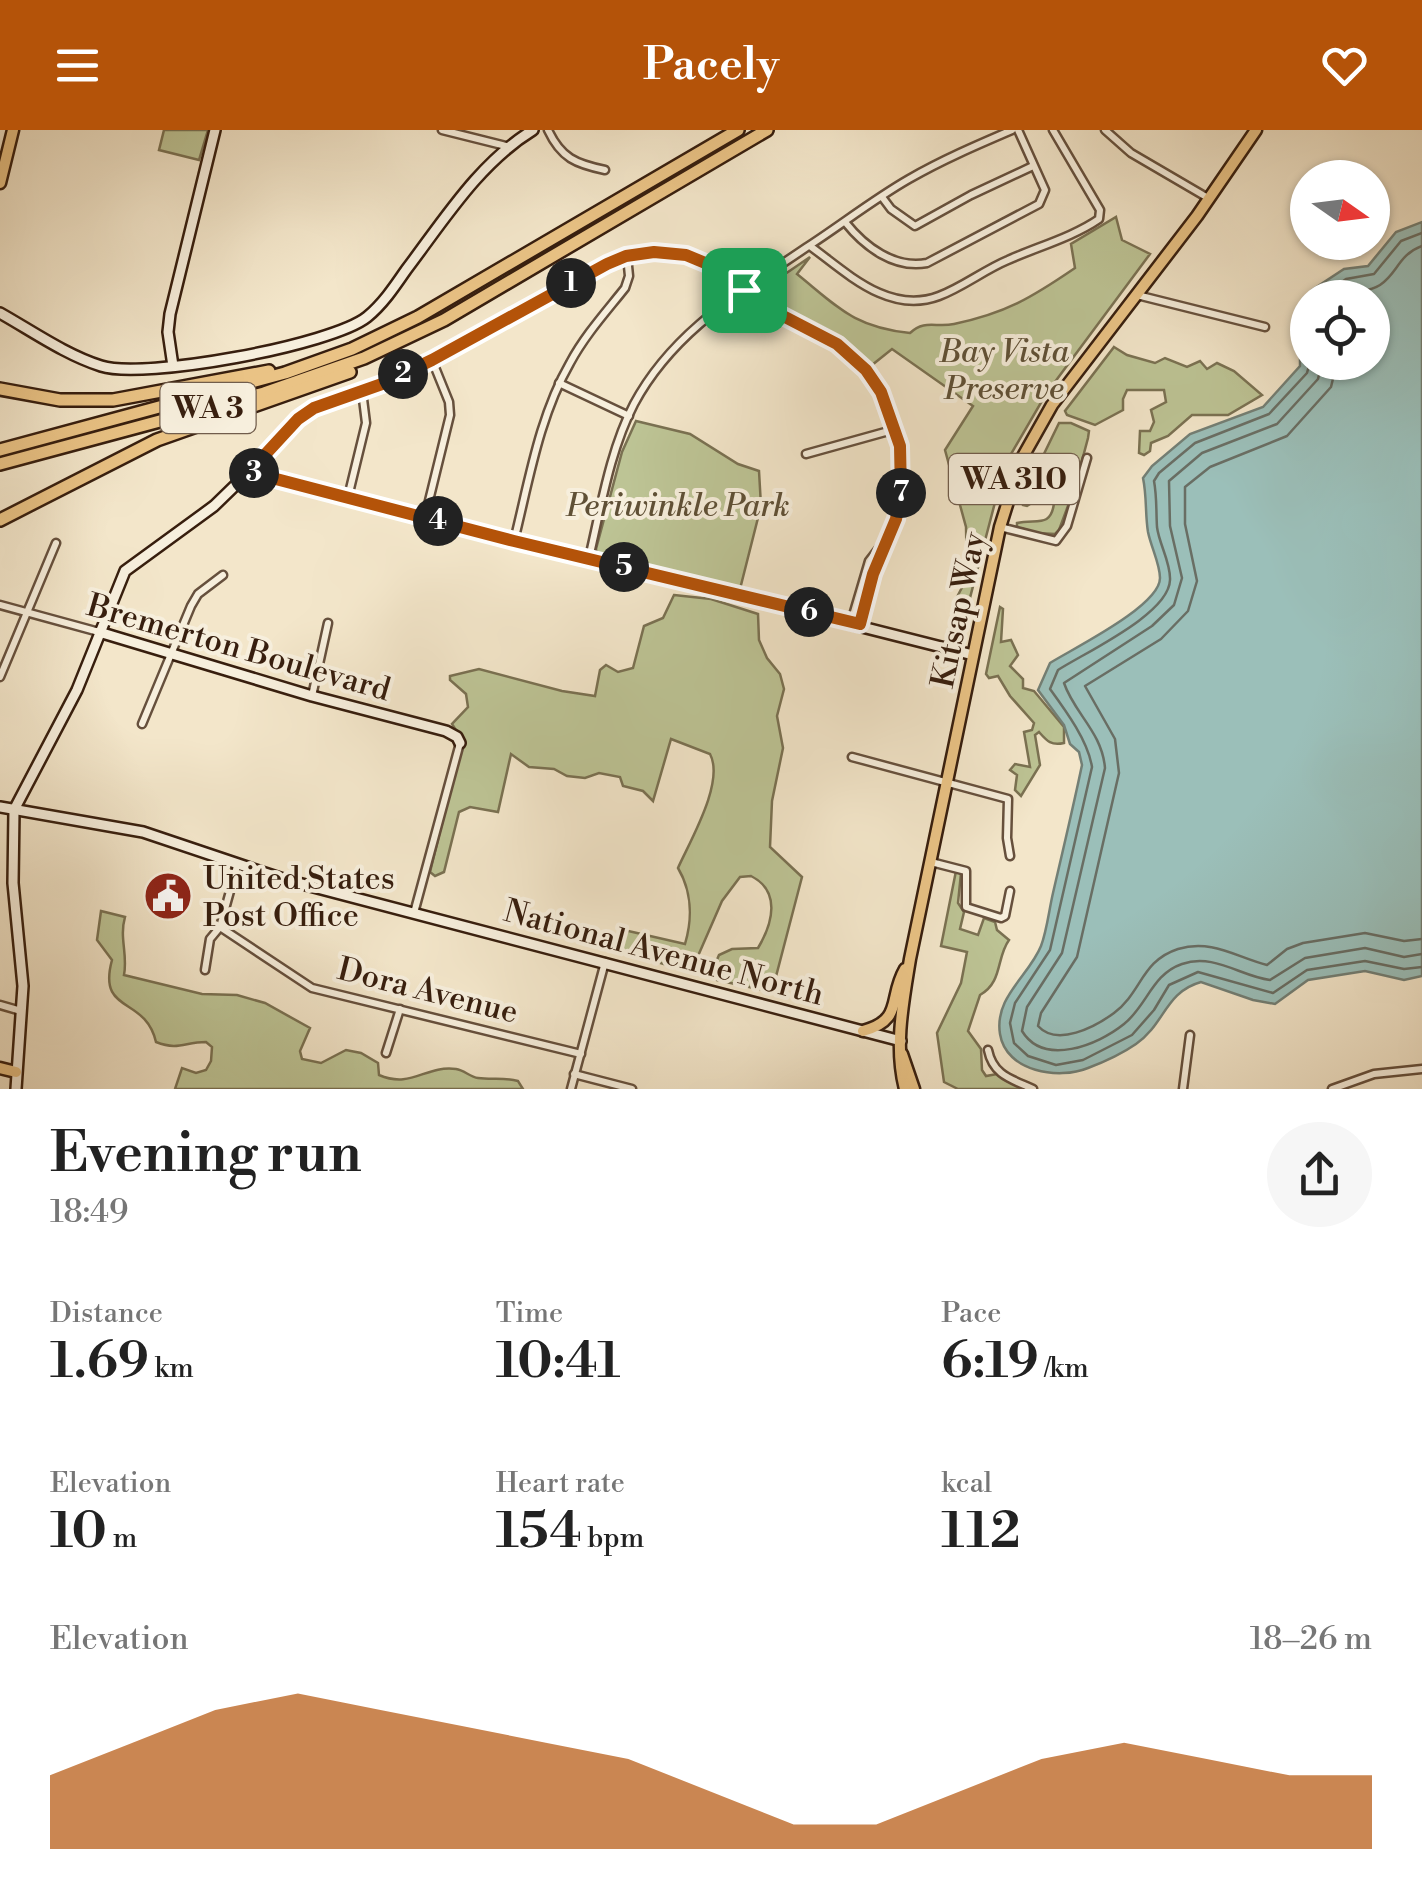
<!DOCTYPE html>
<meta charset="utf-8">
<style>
body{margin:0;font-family:"Libre Bodoni",serif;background:#f6f6f6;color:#222;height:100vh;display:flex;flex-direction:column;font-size:38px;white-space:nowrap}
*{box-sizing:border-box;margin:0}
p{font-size:32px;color:#767676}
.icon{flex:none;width:55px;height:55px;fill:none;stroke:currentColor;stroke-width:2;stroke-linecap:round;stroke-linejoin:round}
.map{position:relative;height:959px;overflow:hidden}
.sheet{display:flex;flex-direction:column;background:#fff;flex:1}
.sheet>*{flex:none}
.needle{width:65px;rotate:104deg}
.controls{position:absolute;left:1290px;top:30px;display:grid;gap:20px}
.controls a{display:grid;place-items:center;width:100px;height:100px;border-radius:50%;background:#fff;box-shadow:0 2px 8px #0004;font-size:50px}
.pin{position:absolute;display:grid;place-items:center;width:85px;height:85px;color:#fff;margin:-42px;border-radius:20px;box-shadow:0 5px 15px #0006}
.km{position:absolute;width:50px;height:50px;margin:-25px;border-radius:50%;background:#222;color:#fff;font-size:28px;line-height:50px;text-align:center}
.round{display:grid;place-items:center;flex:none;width:105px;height:105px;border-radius:52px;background:#f6f6f6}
.summary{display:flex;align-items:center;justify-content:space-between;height:170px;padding:0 50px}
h1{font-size:55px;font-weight:600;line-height:75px}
.metrics{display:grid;grid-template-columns:repeat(3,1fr);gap:15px;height:170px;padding:10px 50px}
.metrics div{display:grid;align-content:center}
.metrics b{font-size:50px;font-weight:600}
.metrics small{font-size:28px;font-weight:400}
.metrics p{font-size:28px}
.chart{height:280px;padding:20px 50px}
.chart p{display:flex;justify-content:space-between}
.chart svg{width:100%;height:180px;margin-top:10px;fill:#b45309;opacity:.7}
header{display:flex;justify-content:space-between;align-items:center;height:130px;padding:0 50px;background:#b45309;color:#fff;font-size:45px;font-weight:600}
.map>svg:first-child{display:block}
.green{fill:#bdc495;stroke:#7a7152;stroke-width:2.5}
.water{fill:#9bbfb9;stroke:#737f75;stroke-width:2.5}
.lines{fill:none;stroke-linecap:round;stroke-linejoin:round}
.shore{stroke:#696e64;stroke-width:2.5}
.street-casing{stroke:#66503d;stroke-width:11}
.secondary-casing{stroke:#371e0e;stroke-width:14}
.primary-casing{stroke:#371e0e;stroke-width:15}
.highway-casing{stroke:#371e0e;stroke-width:16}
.street{stroke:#f7efdd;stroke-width:6}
.secondary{stroke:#f7efdd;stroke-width:9}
.primary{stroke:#eac385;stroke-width:10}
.highway{stroke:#eac385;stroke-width:11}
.route-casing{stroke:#fff;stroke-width:20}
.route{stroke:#b45309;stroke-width:12}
.labels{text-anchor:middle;stroke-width:8;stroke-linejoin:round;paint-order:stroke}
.shield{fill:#f7efdd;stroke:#715d4c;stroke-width:2.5}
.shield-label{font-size:30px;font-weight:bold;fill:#371e0e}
.park-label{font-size:32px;font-style:italic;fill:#5f5036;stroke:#f7efdd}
.street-label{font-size:32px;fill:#371e0e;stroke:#f7efdd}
.poi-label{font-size:32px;fill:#371e0e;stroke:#f7efdd;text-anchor:start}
</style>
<header><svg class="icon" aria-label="menu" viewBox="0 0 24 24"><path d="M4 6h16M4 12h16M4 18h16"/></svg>Pacely<svg class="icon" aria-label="heart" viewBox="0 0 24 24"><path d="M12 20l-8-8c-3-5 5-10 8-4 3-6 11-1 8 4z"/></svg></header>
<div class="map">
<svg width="1422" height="959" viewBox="0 0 1422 959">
<rect width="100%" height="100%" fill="#f3e6ca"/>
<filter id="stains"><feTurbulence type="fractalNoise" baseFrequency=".002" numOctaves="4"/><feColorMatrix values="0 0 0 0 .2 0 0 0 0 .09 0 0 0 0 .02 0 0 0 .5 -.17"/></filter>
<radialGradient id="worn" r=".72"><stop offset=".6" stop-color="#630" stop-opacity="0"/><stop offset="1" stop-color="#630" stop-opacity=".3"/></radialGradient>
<g class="green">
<polygon points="164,0 208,0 199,30 159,20"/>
<path d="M 1116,87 L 1122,110 L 1150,124 L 1046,264 L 1011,324 L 998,361 L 961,502 L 950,498 L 957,486 L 957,467 L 967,448 L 966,397 L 945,320 L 973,276 L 892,219 L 872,235 L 840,206 L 767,169 L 760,161 L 810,127 L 797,144 C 839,178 854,197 910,203 C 925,189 936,198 954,194 C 1006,183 1031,168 1075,138 L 1071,114 Z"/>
<polygon points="1114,217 1127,225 1155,233 1165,228 1187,237 1200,231 1207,239 1217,233 1234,241 1262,265 1228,285 1192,285 1168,306 1151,313 1150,321 1144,325 1139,323 1140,301 1150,301 1154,292 1151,280 1166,272 1164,260 1127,260 1123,269 1123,280 1095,295 1067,285 1065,281"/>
<polygon points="636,291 690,304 738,334 759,341 761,376 740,459 597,426 596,419 622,322"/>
<path d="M 1059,293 L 1071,293 L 1089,301 L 1088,308 L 1075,357 L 1059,400 L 1055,404 L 1037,403 L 1017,397 L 1017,393 C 1035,388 1051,399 1054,373 L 1038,369 L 1027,376 L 1023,375 L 1023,367 Z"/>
<path d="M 674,465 L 711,469 L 758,484 L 759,510 L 767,528 L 780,544 L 784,559 L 777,586 L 783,618 L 772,671 L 770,717 L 802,747 L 774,854 L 767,861 L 717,850 L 711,844 L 719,825 L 732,819 L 758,818 C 773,793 781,761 751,746 L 740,747 L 722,771 L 691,842 L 619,821 L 624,800 L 685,814 C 693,787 691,760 678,738 C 690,711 725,652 710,624 L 671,609 L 653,671 L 643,661 L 623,656 L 620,647 L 599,643 L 585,648 L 567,646 L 554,639 L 529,637 L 511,624 L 498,682 L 470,677 L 459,682 L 444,742 L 435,746 L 430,742 L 446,677 L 459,605 L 452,594 L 468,577 L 466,564 L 450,550 L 450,546 L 479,539 L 562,561 L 595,566 L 600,540 L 606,535 L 618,542 L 633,538 L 644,496 L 663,488 Z"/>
<path d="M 1000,477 L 1003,479 L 1001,512 L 1011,510 L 1018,525 L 1010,536 L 1023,549 L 1023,558 L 1034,561 L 1064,597 L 1064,613 C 1051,616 1047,611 1039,602 L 1035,605 L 1040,635 L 1021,666 L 1015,660 L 1017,645 L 1010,640 L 1015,634 L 1030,637 L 1024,602 L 1032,600 L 1034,593 L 1010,566 L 998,546 L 989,548 L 986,544 Z"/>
<path d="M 956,741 L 961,743 L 958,773 L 964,782 L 960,799 L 978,805 L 984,788 L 995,792 L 997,800 L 1009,810 C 996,828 1003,852 980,865 L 968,901 L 981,919 L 982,940 L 986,946 L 997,944 L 1023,959 L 958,959 L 944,952 L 937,903 L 961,853 L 967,822 L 941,816 Z"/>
<path d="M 101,781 L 125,787 C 119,808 128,824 124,845 L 202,864 L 237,865 L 265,873 L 310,898 L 300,921 L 302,929 L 321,933 L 346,920 L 361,923 L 378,933 L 379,945 C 412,959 425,935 456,939 C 464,940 470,947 478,948 C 492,950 504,947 518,951 L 523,959 L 175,959 L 182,938 L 196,943 L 206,940 L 211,931 L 212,917 L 206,912 C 184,912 179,921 156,912 C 145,865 97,885 112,830 L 97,810 Z"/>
</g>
<path class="water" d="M 1422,92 L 1422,846 L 1404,850 L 1365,841 L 1308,850 L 1275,874 L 1253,870 L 1201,852 C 1165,862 1165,894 1136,914 C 1123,923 1104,932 1088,938 C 1059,950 1006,942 1000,904 C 994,867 1029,846 1041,816 C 1047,800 1049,780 1053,763 C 1063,720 1073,678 1082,635 L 1079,622 L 1070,614 L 1064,595 L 1038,560 L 1050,533 C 1074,518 1160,476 1160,448 C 1160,434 1151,417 1148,402 C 1145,384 1147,367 1143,348 L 1152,336 L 1190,304 L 1263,277 L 1300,236 L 1300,198 L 1307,174 L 1308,232 L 1372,232 L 1372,168 L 1310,167 L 1312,160 L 1344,139 L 1368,136 L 1396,102 Z"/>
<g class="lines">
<g class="shore">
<polyline points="1320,168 1346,149 1374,144 1401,111 1422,103"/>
<path d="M 1341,168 C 1353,160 1368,163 1380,155 C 1398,143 1398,125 1422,116"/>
<path d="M 1310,232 L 1307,243 L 1269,284 L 1195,313 L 1159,343 L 1154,351 C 1157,367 1156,381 1157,397 C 1159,414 1171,433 1170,450 C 1169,484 1086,522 1058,540 L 1050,559 C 1066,581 1088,611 1092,637 L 1050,820 L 1015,873 L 1010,893 L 1014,913 L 1028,926 L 1056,935 L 1083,930 L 1132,905 L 1154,880 L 1169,855 L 1198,842 L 1273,863 L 1307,840 L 1365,831 L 1404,839 L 1422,837"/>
<path d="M 1322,232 L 1318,249 L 1277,294 L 1202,323 L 1169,351 L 1170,396 L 1182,448 L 1174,475 L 1152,496 L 1064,553 C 1074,583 1102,602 1105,638 L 1062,823 L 1027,877 L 1022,901 C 1044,937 1098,915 1124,894 C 1147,876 1152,844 1182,834 C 1214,823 1240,846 1270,850 L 1305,828 L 1365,818 L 1404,827 L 1422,824"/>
<path d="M 1337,232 L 1331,257 L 1287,306 L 1210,337 L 1185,357 L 1185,394 L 1197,451 L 1188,481 L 1161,509 L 1085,556 L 1115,609 L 1119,643 L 1077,827 L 1041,883 L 1038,896 C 1057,917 1095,897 1114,883 C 1142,862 1141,831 1178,819 C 1212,809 1236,827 1267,835 L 1287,819 L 1303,813 L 1365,803 L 1404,811 L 1422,809"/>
</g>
<g class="street-casing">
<g id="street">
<polyline points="442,0 506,16"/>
<path d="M 548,0 C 561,28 576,34 605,40"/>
<polyline points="1105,0 1131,23 1208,68"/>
<polyline points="882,67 891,79 915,96 971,65 1033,36"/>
<path d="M 845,92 C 865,117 894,139 927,133 L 1039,74 L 1045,60 L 1018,0"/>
<path d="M 810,116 C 847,143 889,185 939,166 C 963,157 984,140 1008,130 C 1037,117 1073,107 1099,89 L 1100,80 L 1053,0"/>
<polyline points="1137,165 1265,197"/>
<polyline points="559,253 629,286"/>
<polyline points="806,324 896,299"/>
<path d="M 250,341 C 269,321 288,291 314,278 C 350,260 390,250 426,233 C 489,202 598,120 664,122 C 716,124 724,151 761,174 C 772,181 784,186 795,191 C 851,216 897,263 901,327 C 905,371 887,402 874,443 C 868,459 864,477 860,494"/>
<polyline points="348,367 366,293 362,261"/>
<polyline points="425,387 450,285 449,272 432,230"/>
<polyline points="1000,397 1056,411 1067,396 1087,328"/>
<path d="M 514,411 C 529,351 539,287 570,233 C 585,205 606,182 625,158 L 629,146 L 627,126"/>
<path d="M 589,428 C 601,377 610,320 634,274 C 673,201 741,162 807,117 C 841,95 874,69 909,49 C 942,30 977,15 1012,0"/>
<polyline points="0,475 99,502"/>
<polyline points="851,492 869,431 886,409"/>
<polyline points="0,547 56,413"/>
<polyline points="312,566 328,493"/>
<polyline points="142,594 191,476 198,464 223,445"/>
<polyline points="852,627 1008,669 1007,708 1010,726"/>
<polyline points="931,732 966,741 966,777 1001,788 1005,786 1010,761"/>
<polyline points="414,783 460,613"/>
<polyline points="220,797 312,858 581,924"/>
<polyline points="205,840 210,809 220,797 237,736"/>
<polyline points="0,875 21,881"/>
<path d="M 988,920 C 993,945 1011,949 1033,959"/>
<polyline points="386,923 400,879"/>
<polyline points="574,944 632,959"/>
<polyline points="571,959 605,832"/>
<polyline points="1183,959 1190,905"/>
<polyline points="1332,959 1374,944 1422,939"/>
</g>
</g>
<g class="secondary-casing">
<g id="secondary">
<path d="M 0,183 C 32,201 66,225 101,236 C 144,250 332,215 367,187 C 383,174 395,156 406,140 C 444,90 479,33 533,0"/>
<polyline points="173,236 168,202 170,184 215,0"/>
<polyline points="99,502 312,566 446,601 457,607 460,613"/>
<polyline points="0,677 143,702 283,749 901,911"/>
<polyline points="16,959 23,856 13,753 14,680 77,560 125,441 214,376 249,342 973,525"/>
</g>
</g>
<g class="primary-casing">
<g id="primary">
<polyline points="0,53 13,0"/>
<path d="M 863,901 C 904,890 888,868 905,839"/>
<polyline points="902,924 914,959"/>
<polyline points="0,938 16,942"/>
<path d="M 905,959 C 894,917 903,872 910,829 L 1000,397 L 1021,330 L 1052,275 L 1197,86 L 1256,0"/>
</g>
</g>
<g class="highway-casing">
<g id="highway">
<polyline points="0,259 60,270 113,270 269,241"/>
<polyline points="0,320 285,243 352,219 418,187 738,0"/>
<polyline points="0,334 264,263 364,228 444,190 767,0"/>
<polyline points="0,390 157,310 350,242"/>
</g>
</g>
<use href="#street" class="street"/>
<use href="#secondary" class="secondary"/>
<use href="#primary" class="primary"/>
<use href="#highway" class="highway"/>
</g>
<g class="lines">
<g class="route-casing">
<polygon id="route" points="654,122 686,125 722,140 760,174 837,214 866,240 881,262 900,316 901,364 896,389 873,444 860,494 514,411 249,342 298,289 314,278 382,254 432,230 607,134 626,126"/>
</g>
<use href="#route" class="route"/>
</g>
<defs>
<g id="civic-disc" transform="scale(2.5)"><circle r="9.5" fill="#8f2418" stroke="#f7efdd"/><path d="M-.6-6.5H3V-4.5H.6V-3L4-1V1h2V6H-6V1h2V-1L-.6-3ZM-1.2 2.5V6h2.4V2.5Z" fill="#fff"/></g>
</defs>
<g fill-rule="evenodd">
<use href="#civic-disc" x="168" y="766"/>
</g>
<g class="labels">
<g class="shield">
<rect x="160.5" y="253" width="95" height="50" rx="8"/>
<rect x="949" y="324" width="130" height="50" rx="8"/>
</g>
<g class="shield-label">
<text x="208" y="288">WA 3</text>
<text x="1014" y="359">WA 310</text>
</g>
<g class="park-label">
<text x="1004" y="232">Bay Vista<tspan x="1004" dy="37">Preserve</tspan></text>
<text x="678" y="386">Periwinkle Park</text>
</g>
<g class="street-label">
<text transform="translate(958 480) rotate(-78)" y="11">Kitsap Way</text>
<text transform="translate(239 517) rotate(16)" y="11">Bremerton Boulevard</text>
<text transform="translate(664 822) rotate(15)" y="11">National Avenue North</text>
<text transform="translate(428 860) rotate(14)" y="11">Dora Avenue</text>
</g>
<g class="poi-label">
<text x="203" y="759">United States<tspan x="203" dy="37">Post Office</tspan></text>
</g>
</g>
<rect width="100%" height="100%" filter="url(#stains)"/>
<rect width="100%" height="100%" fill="url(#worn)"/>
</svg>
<div class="controls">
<a><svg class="needle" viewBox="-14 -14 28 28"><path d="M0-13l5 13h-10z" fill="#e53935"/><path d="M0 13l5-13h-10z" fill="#767676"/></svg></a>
<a><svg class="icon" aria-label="locate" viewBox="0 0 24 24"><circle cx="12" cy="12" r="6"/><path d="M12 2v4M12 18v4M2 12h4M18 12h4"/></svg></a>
</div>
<div class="pin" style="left:744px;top:160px;background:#1e9e55"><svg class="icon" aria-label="arrive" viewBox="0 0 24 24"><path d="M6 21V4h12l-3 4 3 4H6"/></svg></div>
<b class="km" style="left:571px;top:153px">1</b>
<b class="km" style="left:403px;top:244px">2</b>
<b class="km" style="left:254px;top:343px">3</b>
<b class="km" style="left:438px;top:391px">4</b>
<b class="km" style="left:624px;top:437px">5</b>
<b class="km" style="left:809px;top:482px">6</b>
<b class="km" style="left:901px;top:363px">7</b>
</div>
<section class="sheet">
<div class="summary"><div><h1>Evening run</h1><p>18:49</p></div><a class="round"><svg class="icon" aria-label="share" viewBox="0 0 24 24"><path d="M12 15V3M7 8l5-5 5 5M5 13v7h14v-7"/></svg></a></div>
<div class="metrics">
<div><p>Distance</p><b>1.69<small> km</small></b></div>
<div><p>Time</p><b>10:41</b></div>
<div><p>Pace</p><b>6:19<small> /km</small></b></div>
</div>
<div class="metrics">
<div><p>Elevation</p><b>10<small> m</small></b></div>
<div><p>Heart rate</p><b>154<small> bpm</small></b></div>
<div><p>kcal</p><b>112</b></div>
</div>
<div class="chart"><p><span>Elevation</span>18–26 m</p>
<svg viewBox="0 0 160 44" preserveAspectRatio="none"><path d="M0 44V26L10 18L20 10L30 6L40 10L50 14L60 18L70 22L80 30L90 38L100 38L110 30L120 22L130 18L140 22L150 26L160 26V44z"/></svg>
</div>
</section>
